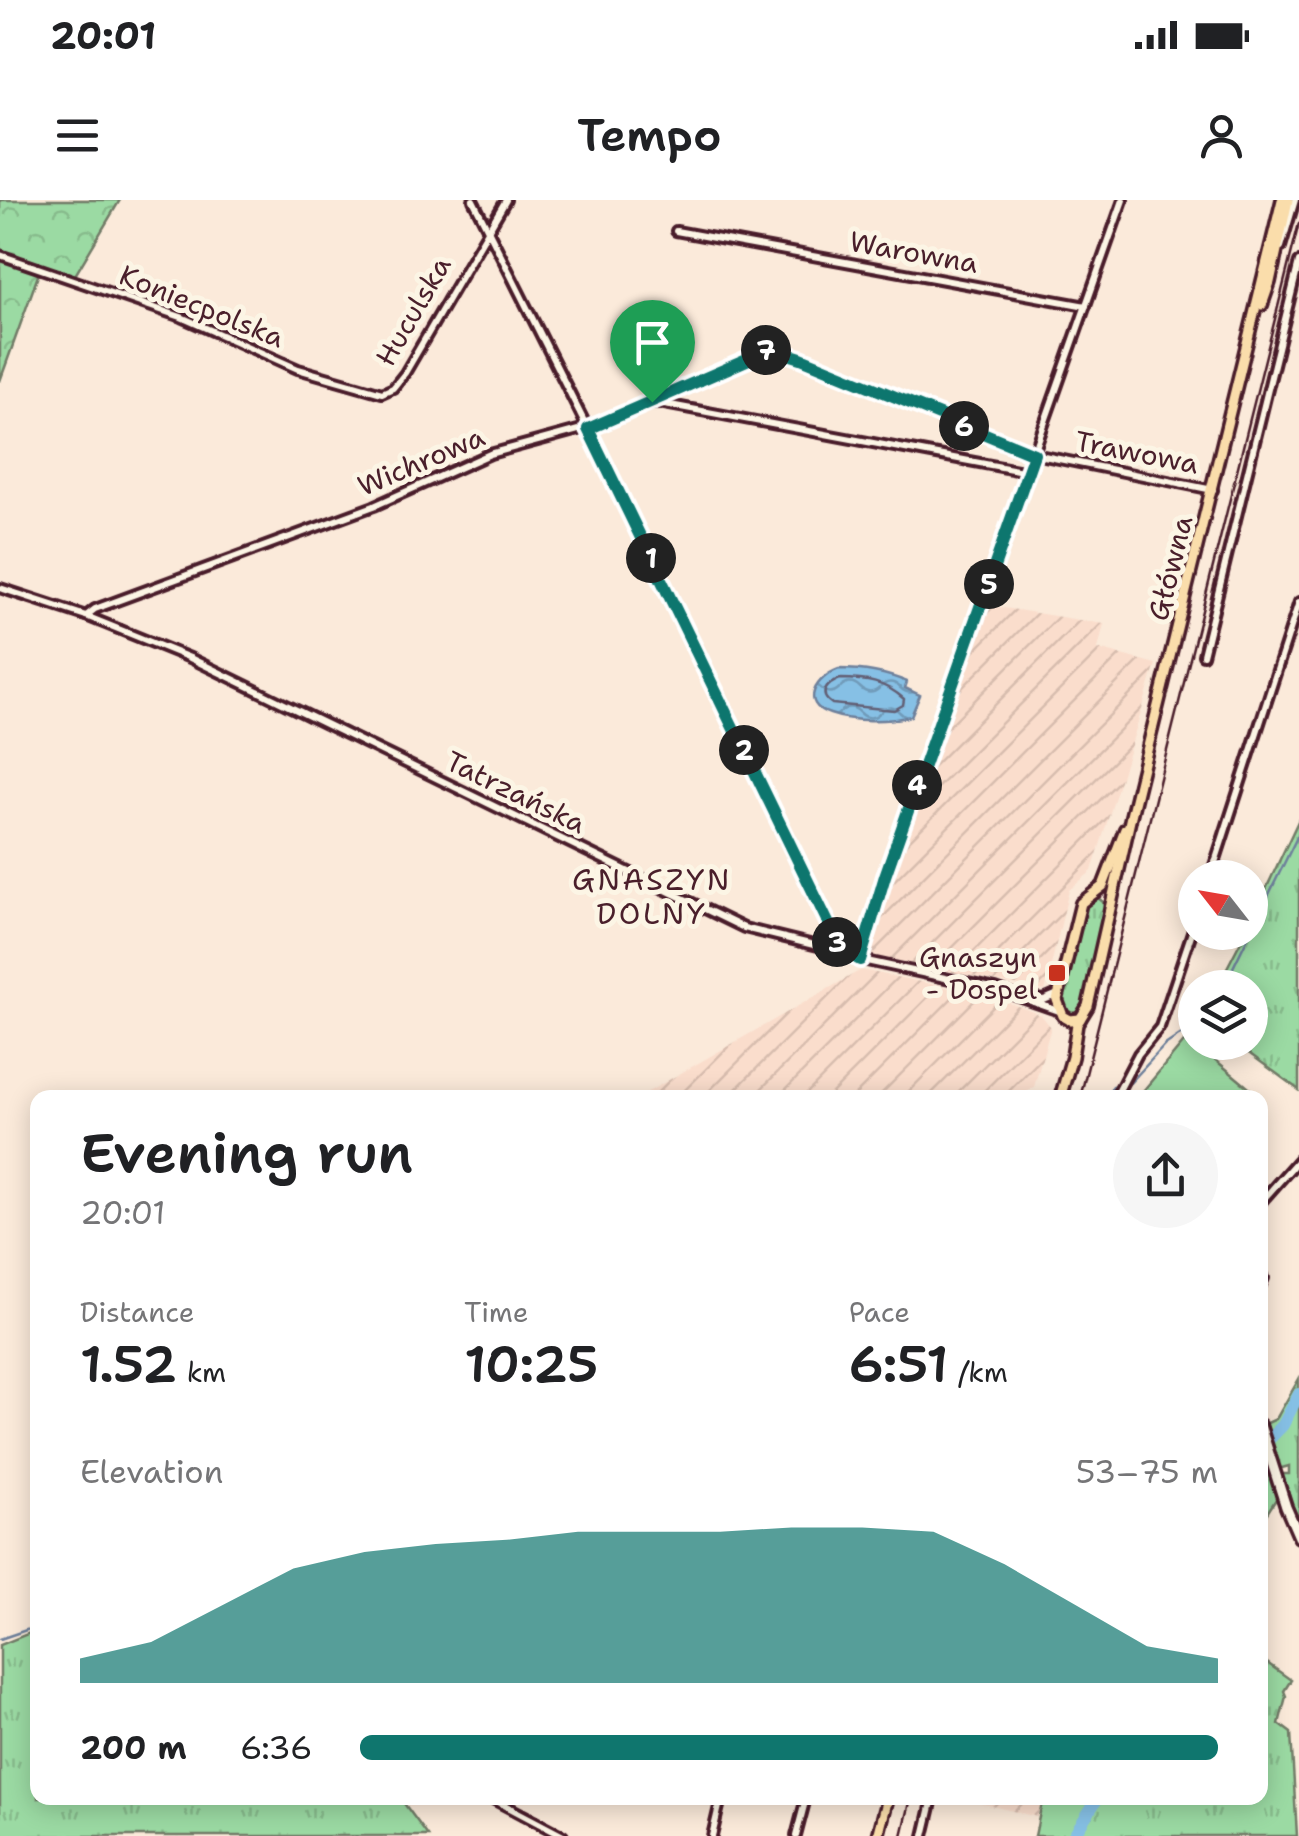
<!DOCTYPE html>
<meta charset="utf-8">
<style>
body{margin:0;font-family:"Shantell Sans",sans-serif;background:#f6f6f6;color:#202124;height:100vh;display:flex;flex-direction:column;font-size:38px;white-space:nowrap}
*{box-sizing:border-box;margin:0}
p{font-size:32px;color:#757577}
.icon{flex:none;width:55px;height:55px;fill:none;stroke:currentColor;stroke-width:2;stroke-linecap:round;stroke-linejoin:round}
.map{position:relative;flex:1;overflow:hidden}
.side{position:absolute;left:30px;top:890px;width:1238px;height:715px;display:flex;flex-direction:column;background:#fff;border-radius:20px;box-shadow:0 5px 25px #0003}
.side>*{flex:none}
.needle{width:65px;rotate:301deg}
.fabs{position:absolute;left:1178px;top:660px;display:grid;gap:20px}
.fabs a{display:grid;place-items:center;width:90px;height:90px;border-radius:50%;background:#fff;box-shadow:0 5px 25px #0003;font-size:50px}
.pin{position:absolute;display:grid;place-items:center;width:85px;height:85px;color:#fff;margin:-102px -42px;border-radius:50% 50% 50% 0;rotate:-45deg;box-shadow:0 0 10px #0007}
.pin .icon{rotate:45deg}
.km{position:absolute;width:50px;height:50px;margin:-25px;border-radius:50%;background:#222;color:#fff;font-size:28px;line-height:50px;text-align:center}
.round{display:grid;place-items:center;flex:none;width:105px;height:105px;border-radius:52px;background:#f6f6f6}
.headline{display:flex;align-items:center;justify-content:space-between;height:170px;padding:0 50px}
h1{font-size:55px;font-weight:600;line-height:75px}
.stats{display:grid;grid-template-columns:repeat(3,1fr);gap:15px;height:170px;padding:10px 50px}
.stats div{display:grid;align-content:center}
.stats b{font-size:50px;font-weight:600}
.stats small{font-size:28px;font-weight:400}
.stats p{font-size:28px}
.chart{height:280px;padding:20px 50px}
.chart p{display:flex;justify-content:space-between}
.chart svg{width:100%;height:180px;margin-top:10px;fill:#0f766e;opacity:.7}
ul{padding:0 50px;list-style:none;font-size:32px}
li{display:grid;grid-template-columns:160px 120px 1fr;align-items:center;height:75px}
li i{height:25px;border-radius:12px;background:#0f766e}
.status{display:flex;justify-content:space-between;align-items:center;height:70px;padding:0 50px;background:#fff;direction:ltr}
.status svg{height:28px;fill:currentColor}
header{display:flex;justify-content:space-between;align-items:center;height:130px;padding:0 50px;background:#fff;font-size:45px;font-weight:600}
.map>svg:first-child{display:block}
.industrial{fill:url(#industrial-furrows)}
.grass{fill:url(#grass-tufts);stroke:#727c67;stroke-width:2.5}
.forest{fill:url(#forest-crowns);stroke:#727c67;stroke-width:2.5}
.pitch{fill:#9bdaa3;stroke:#727c67;stroke-width:2.5}
.water{fill:url(#water-waves);stroke:#6e809b;stroke-width:2.5}
.lines{fill:none;stroke-linecap:round;stroke-linejoin:round}
.shore{stroke:#625f75;stroke-width:2.5}
.stream{stroke:#6e809b;stroke-width:2.5}
.river{stroke:#86c0e5;stroke-width:12}
.street-casing{stroke:#4a1f2b;stroke-width:14}
.secondary-casing{stroke:#4a1f2b;stroke-width:16}
.primary-casing{stroke:#4a1f2b;stroke-width:16}
.street{stroke:#fcf5e5;stroke-width:6}
.secondary{stroke:#fcf5e5;stroke-width:9}
.primary{stroke:#faddab;stroke-width:9}
.rail{stroke:#4a1f2b;stroke-width:2.5}
.route-casing{stroke:#fff;stroke-width:20}
.route{stroke:#0f766e;stroke-width:12}
.poi-dot{fill:#c8321e;stroke:#fcf5e5;stroke-width:4}
.labels{text-anchor:middle;stroke-width:10;stroke-linejoin:round;paint-order:stroke}
.street-label{font-size:28px;fill:#4a1f2b;stroke:#fcf5e5}
.poi-label{font-size:28px;fill:#4a1f2b;stroke:#fcf5e5;text-anchor:end}
.neighbourhood-label{font-size:30px;letter-spacing:2.5px;fill:#4a1f2b;stroke:#fcf5e5}
</style>
<div class="status"><b>20:01</b><svg viewBox="0 0 49 12"><path d="M0 12V9h3v3zM5 12V6h3v6zM10 12V3h3v9zM15 12V0h3v12zM26 1h20v11H26zM47 4h2v5h-2z"/></svg></div>
<header><svg class="icon" aria-label="menu" viewBox="0 0 24 24"><path d="M4 6h16M4 12h16M4 18h16"/></svg>Tempo<svg class="icon" aria-label="person" viewBox="0 0 24 24"><circle cx="12" cy="8" r="4"/><path d="M4 21q1-7 8-7t8 7"/></svg></header>
<div class="map">
<svg width="1299" height="1636" viewBox="0 0 1299 1636">
<defs>
<pattern id="industrial-furrows" width="10" height="10" patternUnits="userSpaceOnUse" patternTransform="scale(2.5)"><rect width="10" height="10" fill="#faddcc"/><path d="M-1 1l2-2M0 10L10 0M9 11l2-2" fill="none" stroke="#d8bdaf"/></pattern>
<pattern id="grass-tufts" width="24" height="20" patternUnits="userSpaceOnUse" patternTransform="scale(2.5)"><rect width="24" height="20" fill="#9bdaa3"/><path d="M3 7l-1-3M5 7V3M7 7l1-3M15 17l-1-3M17 17v-4M19 17l1-3" fill="none" stroke="#87bb8c"/></pattern>
<pattern id="forest-crowns" width="20" height="18" patternUnits="userSpaceOnUse" patternTransform="scale(2.5)"><rect width="20" height="18" fill="#9bdaa3"/><path d="M2 6a3 3 0 1 1 6 0M12 15a3 3 0 1 1 6 0" fill="none" stroke="#87bb8c"/></pattern>
<pattern id="water-waves" width="16" height="10" patternUnits="userSpaceOnUse" patternTransform="scale(2.5)"><rect width="16" height="10" fill="#86c0e5"/><path d="M0 5q4-4 8 0t8 0" fill="none" stroke="#709bba"/></pattern>
</defs>
<rect width="100%" height="100%" fill="#fbeada"/>
<filter id="ink" filterUnits="userSpaceOnUse"><feTurbulence type="fractalNoise" baseFrequency=".01" numOctaves="2"/><feDisplacementMap in="SourceGraphic" scale="20" xChannelSelector="R" yChannelSelector="G"/><feConvolveMatrix kernelMatrix="1 2 1 2 8 2 1 2 1" color-interpolation-filters="sRGB"/></filter>
<g filter="url(#ink)">
<g class="industrial">
<polygon points="986,405 1104,424 1098,449 1156,464 1092,671 1069,690 1045,791 869,755 886,693"/>
<polygon points="861,770 991,796 1041,815 1051,827 1034,887 1019,898 639,897"/>
<polygon points="959,1598 1043,1598 1037,1617"/>
</g>
<g class="grass">
<polygon points="1299,619 1299,890 1235,843 1250,842 1250,788 1217,787 1245,733 1250,732 1250,723"/>
<polygon points="1097,697 1103,702 1106,713 1086,804 1075,816 1063,806 1063,792 1082,710"/>
<polygon points="1299,1179 1299,1329 1276,1274 1289,1274 1289,1266 1275,1270 1263,1225 1276,1219"/>
<polygon points="1260,1239 1278,1296 1260,1324"/>
<polygon points="37,1430 38,1598 400,1598 428,1636 0,1636 0,1445"/>
<polygon points="1260,1458 1291,1480 1284,1491 1286,1496 1279,1524 1291,1533 1297,1636 1035,1636 1043,1598 1260,1598"/>
</g>
<polygon class="forest" points="0,0 120,0 74,77 41,67 0,181"/>
<polygon class="pitch" points="1188,837 1249,888 1241,897 1138,897"/>
<path class="water" d="M 839,469 C 863,469 886,473 907,482 L 905,488 L 920,495 L 911,516 C 888,522 853,522 830,514 C 799,504 816,477 839,469 Z"/>
<g class="lines">
<path class="shore" d="M 840,479 C 867,479 885,482 904,499 L 903,505 L 894,510 L 832,504 C 817,494 827,484 840,479 Z"/>
<g class="stream">
<polyline points="1223,788 1299,633"/>
<polyline points="1047,898 1053,898"/>
<polyline points="1105,898 1113,886 1130,883 1165,845 1195,825"/>
<polyline points="0,1439 38,1426"/>
</g>
<g class="river">
<polyline points="1260,1249 1283,1225 1299,1194"/>
<polyline points="1073,1636 1098,1598"/>
</g>
<g class="street-casing">
<g id="street">
<polyline points="473,0 588,229 837,743 846,753 862,760 996,789 1059,811"/>
<polyline points="676,31 1086,106"/>
<polyline points="1281,47 1295,0"/>
<polyline points="0,55 181,117 298,169 382,193 393,188 405,173 506,0"/>
<polyline points="654,202 1028,272"/>
<polyline points="0,388 86,416 190,458 744,728 818,746 837,743"/>
<polyline points="86,416 95,409 374,306 490,254 604,223 771,149 801,158 1034,254 1213,290"/>
<polyline points="1203,455 1299,62"/>
<polyline points="1210,678 1299,402"/>
<polyline points="860,760 885,676 1123,0"/>
<polyline points="1022,797 1044,800 1058,794"/>
<polyline points="1115,898 1138,854 1160,827 1195,723"/>
<polyline points="1260,1003 1299,959"/>
<polyline points="1260,1068 1264,1078 1260,1087"/>
<polyline points="491,1598 563,1636"/>
<polyline points="712,1636 721,1598"/>
<polyline points="796,1636 806,1598"/>
<polyline points="924,1636 933,1598"/>
</g>
</g>
<g class="secondary-casing">
<polyline id="secondary" points="1260,1225 1286,1307 1299,1337"/>
</g>
<g class="primary-casing">
<g id="primary">
<polyline points="1262,105 1270,82 1288,0"/>
<polyline points="1080,819 1070,820 1063,816 1057,800 1081,703 1103,686 1125,629"/>
<polyline points="1060,898 1072,857 1077,824 1088,806 1131,616 1282,0"/>
<polyline points="878,1636 888,1598"/>
</g>
</g>
<use href="#street" class="street"/>
<use href="#secondary" class="secondary"/>
<use href="#primary" class="primary"/>
<g class="rail">
<polyline points="1080,898 1299,23"/>
<polyline points="902,1636 911,1598"/>
</g>
</g>
</g>
<g class="lines" filter="url(#ink)">
<g class="route-casing">
<polygon id="route" points="772,149 801,158 1034,254 885,676 860,760 846,752 838,743 588,229"/>
</g>
<use href="#route" class="route"/>
</g>
<rect class="poi-dot" x="1047" y="763" width="20" height="20" rx="5"/>
<g class="labels">
<g class="street-label">
<text transform="translate(914 52) rotate(10)" y="10">Warowna</text>
<text transform="translate(202 106) rotate(22)" y="10">Koniecpolska</text>
<text transform="translate(413 111) rotate(-60)" y="10">Huculska</text>
<text transform="translate(1137 252) rotate(11)" y="10">Trawowa</text>
<text transform="translate(421 261) rotate(-23)" y="10">Wichrowa</text>
<text transform="translate(1170 368) rotate(-76)" y="10">Główna</text>
<text transform="translate(516 592) rotate(26)" y="10">Tatrzańska</text>
</g>
<g class="poi-label">
<text x="1037" y="767">Gnaszyn<tspan x="1037" dy="32">- Dospel</tspan></text>
</g>
<g class="neighbourhood-label">
<text x="652" y="690">GNASZYN<tspan x="652" dy="34">DOLNY</tspan></text>
</g>
</g>
</svg>
<div class="fabs">
<a><svg class="needle" viewBox="-14 -14 28 28"><path d="M0-13l5 13h-10z" fill="#e53935"/><path d="M0 13l5-13h-10z" fill="#757577"/></svg></a>
<a><svg class="icon" aria-label="layers" viewBox="0 0 24 24"><path d="M12 4l9 5-9 5-9-5zM3 14l9 5 9-5"/></svg></a>
</div>
<div class="pin" style="left:652px;top:202px;background:#1e9e55"><svg class="icon" aria-label="arrive" viewBox="0 0 24 24"><path d="M6 21V4h12l-3 4 3 4H6"/></svg></div>
<b class="km" style="left:651px;top:358px">1</b>
<b class="km" style="left:744px;top:550px">2</b>
<b class="km" style="left:837px;top:742px">3</b>
<b class="km" style="left:917px;top:585px">4</b>
<b class="km" style="left:989px;top:384px">5</b>
<b class="km" style="left:964px;top:226px">6</b>
<b class="km" style="left:766px;top:150px">7</b>
<section class="side">
<div class="headline"><div><h1>Evening run</h1><p>20:01</p></div><a class="round"><svg class="icon" aria-label="share" viewBox="0 0 24 24"><path d="M12 15V3M7 8l5-5 5 5M5 13v7h14v-7"/></svg></a></div>
<div class="stats">
<div><p>Distance</p><b>1.52<small> km</small></b></div>
<div><p>Time</p><b>10:25</b></div>
<div><p>Pace</p><b>6:51<small> /km</small></b></div>
</div>
<div class="chart"><p><span>Elevation</span>53–75 m</p>
<svg viewBox="0 0 160 44" preserveAspectRatio="none"><path d="M0 44V38L10 34L20 25L30 16L40 12L50 10L60 9L70 7L80 7L90 7L100 6L110 6L120 7L130 15L140 25L150 35L160 38V44z"/></svg>
</div>
<ul>
<li><b>200 m</b>6:36<i style="width:100%"></i></li>
</ul>
</section>
</div>
